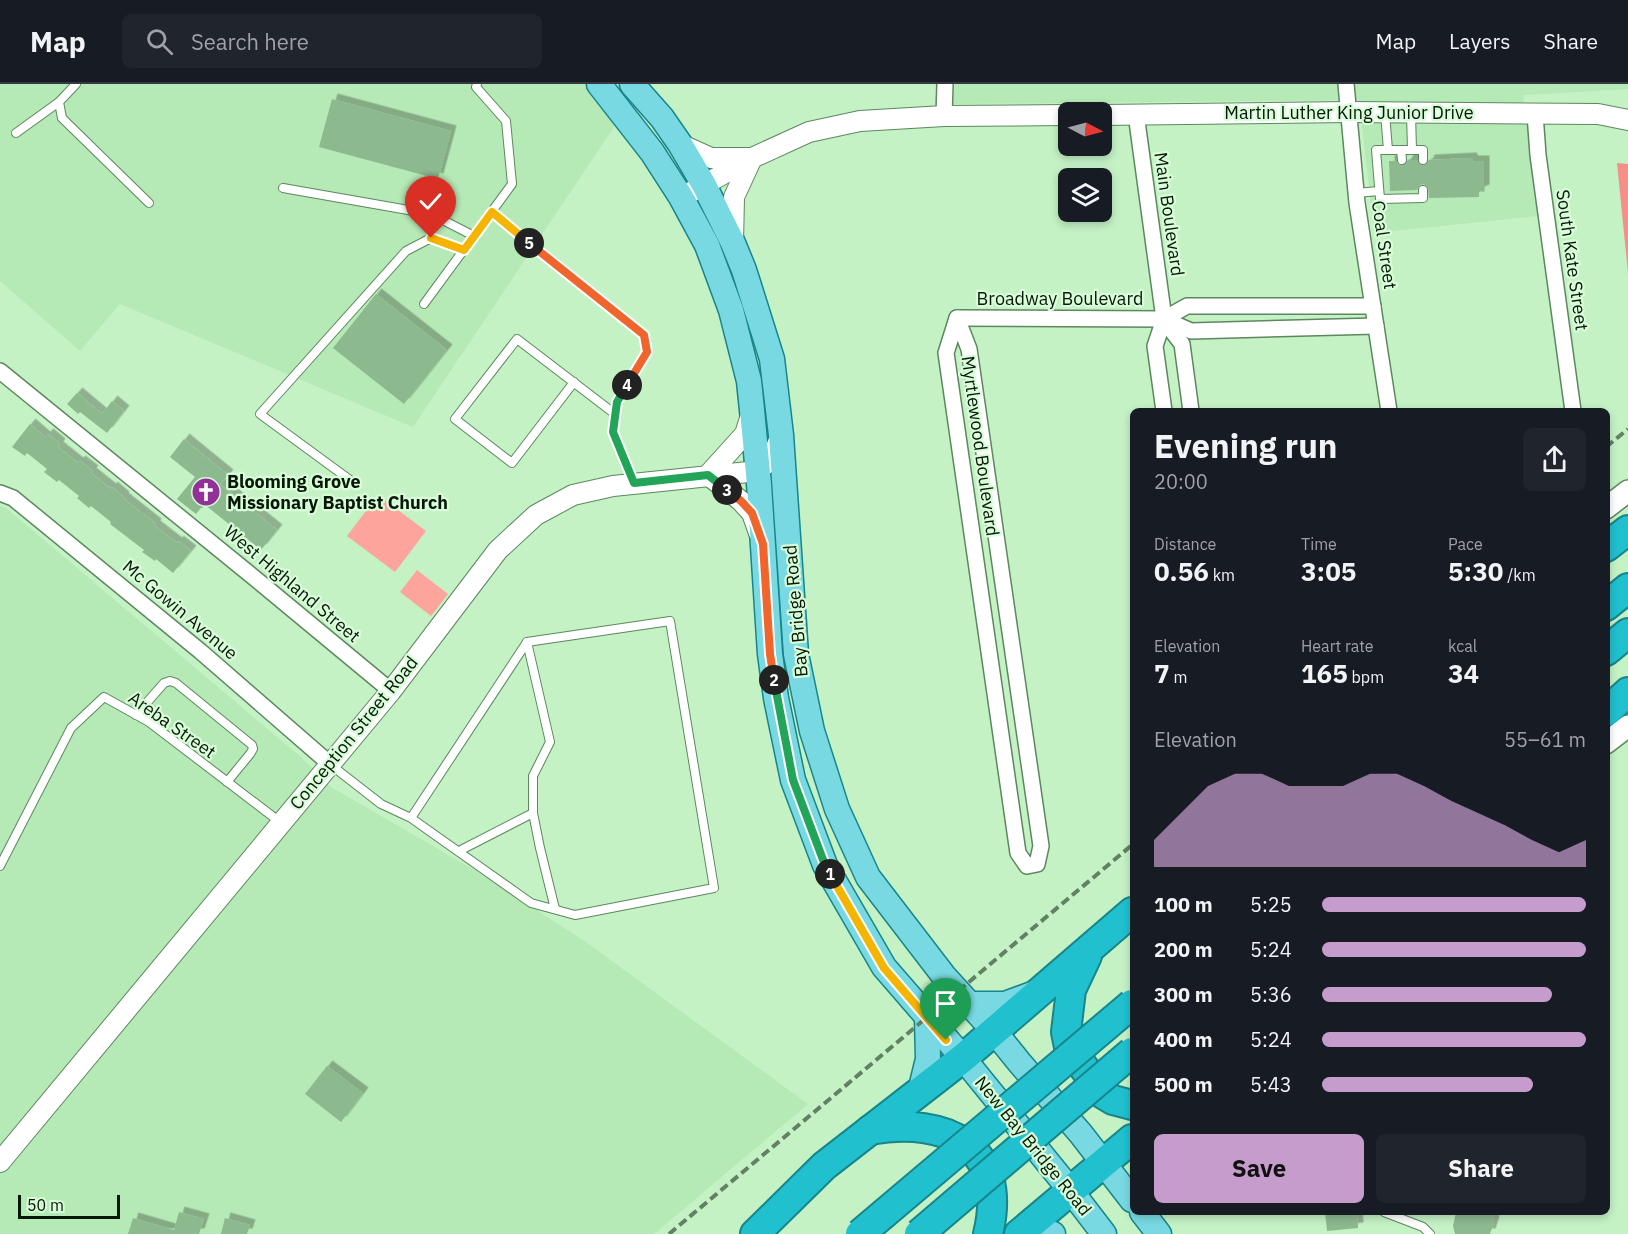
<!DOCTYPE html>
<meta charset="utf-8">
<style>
body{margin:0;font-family:"IBM Plex Sans",sans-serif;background:#20242c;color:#f1f3f6;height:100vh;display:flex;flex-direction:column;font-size:22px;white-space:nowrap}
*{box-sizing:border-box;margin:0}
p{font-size:20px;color:#9ea1a6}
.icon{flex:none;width:33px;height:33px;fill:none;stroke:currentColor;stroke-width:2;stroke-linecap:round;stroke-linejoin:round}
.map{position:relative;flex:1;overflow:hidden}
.drawer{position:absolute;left:1130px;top:324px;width:480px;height:807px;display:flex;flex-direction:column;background:#171b24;border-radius:9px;box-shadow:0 3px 9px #0003}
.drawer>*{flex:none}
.needle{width:39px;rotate:96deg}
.buttons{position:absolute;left:1058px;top:18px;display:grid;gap:12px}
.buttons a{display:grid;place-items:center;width:54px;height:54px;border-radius:9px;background:#171b24;box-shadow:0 3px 9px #0003;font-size:30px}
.scale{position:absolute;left:18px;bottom:15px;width:102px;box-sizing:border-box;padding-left:6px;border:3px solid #061707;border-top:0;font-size:16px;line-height:21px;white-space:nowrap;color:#061707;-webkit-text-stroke:4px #d8fdd8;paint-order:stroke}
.pin{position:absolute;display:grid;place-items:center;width:51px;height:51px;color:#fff;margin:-62px -26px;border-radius:50% 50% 50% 0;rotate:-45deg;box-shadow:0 0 6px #0007}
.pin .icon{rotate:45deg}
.km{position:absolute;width:30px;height:30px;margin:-15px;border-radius:50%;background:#222;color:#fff;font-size:16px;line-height:30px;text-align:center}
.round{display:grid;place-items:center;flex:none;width:63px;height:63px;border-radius:9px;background:#20242c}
.headline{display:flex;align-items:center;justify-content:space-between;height:102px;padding:0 24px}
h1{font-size:33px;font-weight:700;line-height:45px}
.figures{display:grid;grid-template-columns:repeat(3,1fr);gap:9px;height:102px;padding:6px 24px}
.figures div{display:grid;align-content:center}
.figures b{font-size:26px;font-weight:700}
.figures small{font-size:16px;font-weight:400}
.figures p{font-size:16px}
.chart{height:168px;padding:12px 24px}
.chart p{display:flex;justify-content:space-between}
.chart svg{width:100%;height:108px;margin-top:6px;fill:#c69ccc;opacity:.7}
.primary-button{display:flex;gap:12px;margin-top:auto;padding:12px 24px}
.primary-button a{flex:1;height:69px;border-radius:9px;background:#c69ccc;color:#111;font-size:24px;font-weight:700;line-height:69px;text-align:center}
.primary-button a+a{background:#20242c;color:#f1f3f6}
ul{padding:0 24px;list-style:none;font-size:20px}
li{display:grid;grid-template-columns:96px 72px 1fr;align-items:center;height:45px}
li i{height:15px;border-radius:8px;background:#c69ccc}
header{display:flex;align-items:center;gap:36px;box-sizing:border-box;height:84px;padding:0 30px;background:#171b24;border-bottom:2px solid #363941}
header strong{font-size:28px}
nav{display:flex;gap:33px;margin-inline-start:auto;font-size:21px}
.search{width:420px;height:54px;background:#20242c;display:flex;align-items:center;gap:15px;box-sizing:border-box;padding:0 21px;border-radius:9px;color:#9ea1a6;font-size:22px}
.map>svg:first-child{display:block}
.built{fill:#b5e9b6}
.green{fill:#fda49c}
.forest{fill:#f58f87}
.building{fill:#8db98e;filter:url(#shadow)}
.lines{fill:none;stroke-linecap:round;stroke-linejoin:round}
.service-casing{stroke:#5d875e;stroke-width:10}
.minor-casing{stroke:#5d875e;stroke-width:18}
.tertiary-casing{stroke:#5d875e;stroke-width:22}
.secondary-casing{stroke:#5d875e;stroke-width:24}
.primary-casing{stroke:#178589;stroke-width:27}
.motorway-casing{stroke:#178589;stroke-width:32}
.service{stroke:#fff;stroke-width:8}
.minor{stroke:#fff;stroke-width:15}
.tertiary{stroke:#fff;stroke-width:20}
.secondary{stroke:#fff;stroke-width:21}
.primary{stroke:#79d9e2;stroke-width:24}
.motorway{stroke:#20c0cf;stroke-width:28}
.rail{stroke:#628063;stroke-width:4;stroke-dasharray:9 4.5;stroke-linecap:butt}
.motorway-bridge-casing{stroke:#178589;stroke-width:32;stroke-linecap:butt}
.motorway-bridge{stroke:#20c0cf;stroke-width:28}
.split-1-casing{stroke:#fff;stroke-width:12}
.split-2-casing{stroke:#fff;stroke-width:12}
.split-3-casing{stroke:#fff;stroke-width:12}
.split-4-casing{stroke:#fff;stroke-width:12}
.split-5-casing{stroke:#fff;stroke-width:12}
.split-6-casing{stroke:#fff;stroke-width:12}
.split-1{stroke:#f5b400;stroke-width:8}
.split-2{stroke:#22a559;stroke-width:8}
.split-3{stroke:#f0652b;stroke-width:8}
.split-4{stroke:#22a559;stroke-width:8}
.split-5{stroke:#f0652b;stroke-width:8}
.split-6{stroke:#f5b400;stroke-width:8}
.labels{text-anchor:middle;stroke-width:4.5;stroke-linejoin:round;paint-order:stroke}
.street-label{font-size:18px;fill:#061707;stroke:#d8fdd8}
.poi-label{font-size:18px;font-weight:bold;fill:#061707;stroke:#d8fdd8;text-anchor:start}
</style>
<header>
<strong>Map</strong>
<div class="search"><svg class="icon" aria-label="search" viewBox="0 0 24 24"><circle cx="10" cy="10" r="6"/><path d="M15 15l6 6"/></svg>Search here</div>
<nav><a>Map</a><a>Layers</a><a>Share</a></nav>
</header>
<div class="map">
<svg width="1628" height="1150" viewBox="0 0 1628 1150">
<defs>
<filter id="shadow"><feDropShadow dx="5.5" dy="-5.5" stdDeviation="0" flood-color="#0004"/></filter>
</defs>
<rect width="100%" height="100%" fill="#c4f2c5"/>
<g class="built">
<polygon points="0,0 585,0 618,37 413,343 120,220 80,267 0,197"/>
<polygon points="955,0 1628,0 1628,5 1523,11 1538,132 1374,149 1359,16 953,20"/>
<polygon points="0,422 6,424 302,674 331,703 471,784 586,858 808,1020 654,1150 0,1150"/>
</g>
<g class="green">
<polygon points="378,411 426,447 395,488 347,452"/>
<polygon points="417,486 448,510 431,532 400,508"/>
</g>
<polygon class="forest" points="1617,79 1628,80 1628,189"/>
<g class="building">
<polygon points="332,15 451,47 438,95 319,63"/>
<polygon points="1471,74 1473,77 1484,77 1484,106 1479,108 1479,113 1429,114 1428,104 1424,100 1420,101 1417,106 1390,107 1389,77 1396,77 1398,80 1402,82 1406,80 1408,76 1417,76 1420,81 1424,82 1428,79 1429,76"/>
<polygon points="376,210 447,266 404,320 333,264"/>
<polygon points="77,309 102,330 112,317 124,327 107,349 80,328 78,330 67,320"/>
<polygon points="30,340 45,353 48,350 60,360 58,363 78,379 80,377 93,387 91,389 111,405 112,403 124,413 123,414 156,440 155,442 177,459 178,457 191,467 173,489 156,475 155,477 142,468 144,466 110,440 111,438 91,422 89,424 77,414 79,412 59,396 57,398 44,388 47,385 27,369 25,372 12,363"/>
<polygon points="184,355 228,391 220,400 277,446 261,466 204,420 196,430 177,415 195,393 170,373"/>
<polygon points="327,982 363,1009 341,1038 305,1010"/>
<polygon points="179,1128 204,1135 199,1150 128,1150 133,1134 174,1146"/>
<polygon points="1325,1128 1357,1128 1358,1144 1327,1147"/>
<polygon points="1456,1128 1490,1128 1494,1138 1490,1150 1455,1150 1453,1142"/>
<polygon points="225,1134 250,1141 247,1150 221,1150"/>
</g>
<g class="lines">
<g class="service-casing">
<g id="service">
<polyline points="76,0 59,18 62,34 149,119"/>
<polyline points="1385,29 1388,66"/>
<polyline points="1411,29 1412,66"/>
<polyline points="16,49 59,18"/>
<polyline points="1401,66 1402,76"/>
<polyline points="1423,76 1423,66 1376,66 1380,115 1423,114 1423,106"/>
<polyline points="283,104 431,130 474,152"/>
<polyline points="1356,109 1379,107"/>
<polyline points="492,128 644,251 647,268 617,319 613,348 633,398"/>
<polyline points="424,220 512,100 506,37 476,3 477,0"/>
<polyline points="574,298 512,379 455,335 517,255 615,330"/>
<polyline points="350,396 260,330 406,167 431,154 464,166"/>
<polyline points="527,558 550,658 533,692 533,729 540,764 555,825"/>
<polyline points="136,631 164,599 170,597 176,599 252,661 253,665 250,670 227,698"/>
<polyline points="331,681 381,720 411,734 527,558 670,537 714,804 575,831 531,819 411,734"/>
<polyline points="459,767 533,729"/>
<polyline points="0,782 71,644 104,613 149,638 280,738"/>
<polyline points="1384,1128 1423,1143 1430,1150"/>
</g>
</g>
<g class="minor-casing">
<g id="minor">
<polyline points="1346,0 1357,119 1389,327"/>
<polyline points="1136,30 1164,235 1155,262 1164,327"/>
<polyline points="1535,30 1538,71 1573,327"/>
<polyline points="944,32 945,0"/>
<polygon points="957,234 969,265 1041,762 1037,780 1027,782 1018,769 946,269"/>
<polyline points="957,234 1164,235 1191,247 1376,242"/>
<polyline points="1164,235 1187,222 1373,222"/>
<polyline points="1165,238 1182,260 1191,327"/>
<polyline points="0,287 257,496 391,607"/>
<polyline points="0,409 13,414 200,567 330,680"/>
</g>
</g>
<g class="tertiary-casing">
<g id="tertiary">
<polyline points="1101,31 1349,28 1598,30 1628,36"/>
<polyline points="680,60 711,74 749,74"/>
<polyline points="691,108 752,74 809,48 860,37 944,32 1068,31"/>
<polyline points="733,159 734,113 752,74"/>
<polyline points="752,328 745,350 708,391 741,417 752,429 759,449"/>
<polyline points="0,1078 391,607 498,466 536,431 573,411 613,402 758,387 772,374 781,351"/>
</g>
</g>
<g class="secondary-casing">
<g id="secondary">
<polyline points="1606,424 1628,407"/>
<polyline points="1606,659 1628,642"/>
</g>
</g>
<g class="primary-casing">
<g id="primary">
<polyline points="599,0 652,68 681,113 707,161 731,226 749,297 752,326 759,400 770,570 776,614 793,696 825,781 884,883 963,974 1071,1107 1104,1150"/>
<polyline points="632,0 662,34 680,60 704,101 733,159 744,186 772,275 781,351 796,570 812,647 837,725 868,793 944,892 994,947 1019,978 1081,1050 1132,1116"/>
<polyline points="970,920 1005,920 1035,909"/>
<polyline points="920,1008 928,975 927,933"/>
<polyline points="1142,1128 1159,1150"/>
<polyline points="1021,1148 1053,1150"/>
</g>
</g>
<g class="motorway-casing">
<g id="motorway">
<polyline points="1606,463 1628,446"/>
<polyline points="1606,522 1628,504"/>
<polyline points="1606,567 1628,549"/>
<polyline points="1606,628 1628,608"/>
<polyline points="1087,872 1071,906 1066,948 1069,963 1103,1010 1113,1016 1132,1021"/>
<path d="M 870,1046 C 947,1032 1009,1063 988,1150"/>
<polyline points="755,1150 824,1082 963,974 1132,828"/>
<polyline points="1019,1150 1132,1055"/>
</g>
</g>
<use href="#service" class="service"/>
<use href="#minor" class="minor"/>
<use href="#tertiary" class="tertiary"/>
<use href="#secondary" class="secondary"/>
<use href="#primary" class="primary"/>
<use href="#motorway" class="motorway"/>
<g class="rail">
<polyline points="1606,363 1628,345"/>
<polyline points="669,1150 1132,761"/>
</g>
<g class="motorway-bridge-casing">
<g id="motorway-bridge">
<polyline points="860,1150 1132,920"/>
<polyline points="919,1150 1132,968"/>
</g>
</g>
<use href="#motorway-bridge" class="motorway-bridge"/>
</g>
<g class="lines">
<g class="split-1-casing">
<polyline id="split-1" points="830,790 884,884 946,956"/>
</g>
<g class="split-2-casing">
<polyline id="split-2" points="774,596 793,696 825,781 830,790"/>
</g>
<g class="split-3-casing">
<polyline id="split-3" points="727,406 741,417 752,429 763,460 770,570 774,596"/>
</g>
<g class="split-4-casing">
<polyline id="split-4" points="627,301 617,318 613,348 634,399 708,391 727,406"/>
</g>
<g class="split-5-casing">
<polyline id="split-5" points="529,159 644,251 647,268 627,301"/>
</g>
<g class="split-6-casing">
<polyline id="split-6" points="431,154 464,166 492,128 529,159"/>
</g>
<use href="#split-1" class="split-1"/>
<use href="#split-2" class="split-2"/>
<use href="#split-3" class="split-3"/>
<use href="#split-4" class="split-4"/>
<use href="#split-5" class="split-5"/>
<use href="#split-6" class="split-6"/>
</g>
<defs>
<g id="church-disc" transform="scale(1.5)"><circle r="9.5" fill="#923198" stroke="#d8fdd8"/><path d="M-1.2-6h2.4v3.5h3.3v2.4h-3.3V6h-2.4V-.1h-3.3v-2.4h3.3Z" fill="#fff"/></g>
</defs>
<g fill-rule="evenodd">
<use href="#church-disc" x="206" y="408"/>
</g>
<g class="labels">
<g class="street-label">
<text x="1349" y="35">Martin Luther King Junior Drive</text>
<text transform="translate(1169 130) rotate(82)" y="6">Main Boulevard</text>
<text transform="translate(1384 161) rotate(82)" y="6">Coal Street</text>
<text transform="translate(1572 176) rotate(82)" y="6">South Kate Street</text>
<text x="1060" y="221">Broadway Boulevard</text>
<text transform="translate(980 362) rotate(82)" y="6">Myrtlewood Boulevard</text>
<text transform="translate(292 500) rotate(40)" y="6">West Highland Street</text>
<text transform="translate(180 526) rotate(40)" y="6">Mc Gowin Avenue</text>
<text transform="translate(796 527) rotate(-95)" y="6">Bay Bridge Road</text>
<text transform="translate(172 641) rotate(35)" y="6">Areba Street</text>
<text transform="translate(354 649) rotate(-51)" y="6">Conception Street Road</text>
<text transform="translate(1033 1062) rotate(51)" y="6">New Bay Bridge Road</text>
</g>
<g class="poi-label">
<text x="227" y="404">Blooming Grove<tspan x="227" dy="21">Missionary Baptist Church</tspan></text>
</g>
</g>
</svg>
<div class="buttons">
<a><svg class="needle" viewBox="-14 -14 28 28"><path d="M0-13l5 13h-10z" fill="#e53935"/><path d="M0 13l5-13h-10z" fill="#9ea1a6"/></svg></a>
<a><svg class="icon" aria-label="layers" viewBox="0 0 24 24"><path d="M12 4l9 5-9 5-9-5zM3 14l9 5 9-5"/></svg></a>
</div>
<div class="scale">50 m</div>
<div class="pin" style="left:946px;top:956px;background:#1e9e55"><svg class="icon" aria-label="arrive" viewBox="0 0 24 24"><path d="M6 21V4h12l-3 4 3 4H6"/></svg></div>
<div class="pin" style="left:431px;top:154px;background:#d93025"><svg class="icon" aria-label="check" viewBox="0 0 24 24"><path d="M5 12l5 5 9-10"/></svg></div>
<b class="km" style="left:830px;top:790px">1</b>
<b class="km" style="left:774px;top:596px">2</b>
<b class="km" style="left:727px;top:406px">3</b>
<b class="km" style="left:627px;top:301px">4</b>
<b class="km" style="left:529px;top:159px">5</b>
<section class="drawer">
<div class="headline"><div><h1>Evening run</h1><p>20:00</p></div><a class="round"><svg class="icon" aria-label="share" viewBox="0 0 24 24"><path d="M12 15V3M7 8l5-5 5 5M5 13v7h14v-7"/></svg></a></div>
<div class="figures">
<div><p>Distance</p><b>0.56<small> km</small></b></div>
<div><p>Time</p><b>3:05</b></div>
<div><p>Pace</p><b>5:30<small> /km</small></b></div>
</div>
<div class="figures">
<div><p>Elevation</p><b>7<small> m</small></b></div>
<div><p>Heart rate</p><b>165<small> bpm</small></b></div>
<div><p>kcal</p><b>34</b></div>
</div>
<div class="chart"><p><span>Elevation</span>55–61 m</p>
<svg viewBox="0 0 160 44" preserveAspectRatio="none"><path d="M0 44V33L10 22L20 11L30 6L40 6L50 11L60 11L70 11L80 6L90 6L100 11L110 17L120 22L130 27L140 33L150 38L160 33V44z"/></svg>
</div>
<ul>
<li><b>100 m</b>5:25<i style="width:100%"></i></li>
<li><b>200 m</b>5:24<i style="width:100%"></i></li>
<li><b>300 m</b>5:36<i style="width:87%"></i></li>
<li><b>400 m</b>5:24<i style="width:100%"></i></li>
<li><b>500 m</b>5:43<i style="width:80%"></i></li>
</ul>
<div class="primary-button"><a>Save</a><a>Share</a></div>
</section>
</div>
